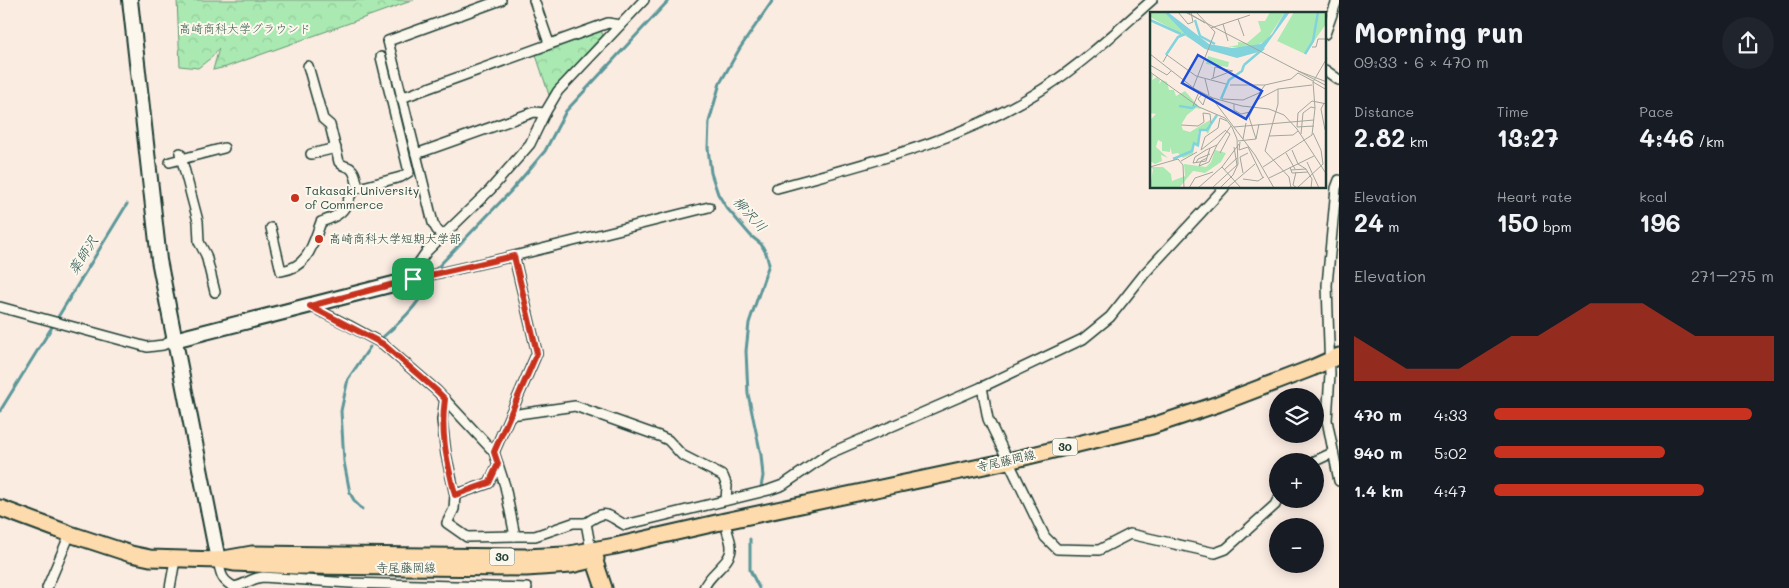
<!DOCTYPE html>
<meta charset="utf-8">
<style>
body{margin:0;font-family:Mali,"Klee One",sans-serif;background:#20242c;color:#f1f3f6;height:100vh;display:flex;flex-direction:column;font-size:19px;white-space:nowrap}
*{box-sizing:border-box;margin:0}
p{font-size:16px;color:#9ea1a6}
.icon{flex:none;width:28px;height:28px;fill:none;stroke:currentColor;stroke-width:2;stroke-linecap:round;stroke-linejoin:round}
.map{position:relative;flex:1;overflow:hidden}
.side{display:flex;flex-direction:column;background:#171b24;width:450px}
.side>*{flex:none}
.controls{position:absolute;left:1269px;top:388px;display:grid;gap:10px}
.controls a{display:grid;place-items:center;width:55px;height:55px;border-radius:50%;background:#171b24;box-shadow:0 2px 12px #0003;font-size:25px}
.pin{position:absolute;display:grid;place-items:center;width:42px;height:42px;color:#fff;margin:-21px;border-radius:10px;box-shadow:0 2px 8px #0006}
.round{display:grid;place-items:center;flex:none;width:52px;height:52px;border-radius:26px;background:#20242c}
.head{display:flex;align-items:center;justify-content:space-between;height:85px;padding:0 15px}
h1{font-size:28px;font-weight:700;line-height:38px}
.figures{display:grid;grid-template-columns:repeat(3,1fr);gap:8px;height:85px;padding:5px 15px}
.figures div{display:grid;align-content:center}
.figures b{font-size:25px;font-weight:700}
.figures small{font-size:14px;font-weight:400}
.figures p{font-size:14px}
.chart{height:140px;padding:10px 15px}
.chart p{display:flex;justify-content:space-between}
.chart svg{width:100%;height:90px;margin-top:5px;fill:#c8321e;opacity:.7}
ul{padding:0 15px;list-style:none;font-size:16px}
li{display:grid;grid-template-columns:80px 60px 1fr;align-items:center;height:38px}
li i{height:12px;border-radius:6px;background:#c8321e}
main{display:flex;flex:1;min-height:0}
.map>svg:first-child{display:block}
.forest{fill:url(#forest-crowns);stroke:#649473}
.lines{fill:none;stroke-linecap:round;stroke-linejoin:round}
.stream{stroke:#5b9799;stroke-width:3}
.street-casing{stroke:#1f3d34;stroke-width:12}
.secondary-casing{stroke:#1f3d34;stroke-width:18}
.primary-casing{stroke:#1f3d34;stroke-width:19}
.street{stroke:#fbf7ec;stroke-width:9}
.secondary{stroke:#fbf7ec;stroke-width:14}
.primary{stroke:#fedbac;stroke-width:15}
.route-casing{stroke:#fff;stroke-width:10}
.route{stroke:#c8321e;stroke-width:6}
.poi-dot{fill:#c8321e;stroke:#fbf7ec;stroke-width:2}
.labels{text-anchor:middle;stroke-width:4;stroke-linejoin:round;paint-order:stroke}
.shield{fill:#fbf7ec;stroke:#61756b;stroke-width:1}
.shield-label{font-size:11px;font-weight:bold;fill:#1f3d34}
.park-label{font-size:12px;fill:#3b604d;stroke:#fbf7ec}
.poi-label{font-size:12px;fill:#1f3d34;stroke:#fbf7ec;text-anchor:start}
.street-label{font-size:12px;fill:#1f3d34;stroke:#fbf7ec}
.water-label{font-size:14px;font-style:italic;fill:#335b56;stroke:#fbf7ec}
.inset-river{fill:none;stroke:#83d3dc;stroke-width:2.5}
.inset-road{fill:none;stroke:#a3a69c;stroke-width:1}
.view{fill:#1d4ed8;fill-opacity:0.15;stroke:#1d4ed8;stroke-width:2.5}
.inset-edge{fill:none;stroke:#1f3d34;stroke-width:2.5}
</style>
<main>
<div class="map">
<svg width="1339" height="588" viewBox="0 0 1339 588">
<defs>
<pattern id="forest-crowns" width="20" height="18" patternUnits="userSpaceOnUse" patternTransform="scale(1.25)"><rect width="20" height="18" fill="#aaeab2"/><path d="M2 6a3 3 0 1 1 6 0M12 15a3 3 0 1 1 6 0" fill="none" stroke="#92ca9a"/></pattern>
</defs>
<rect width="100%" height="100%" fill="#fbece2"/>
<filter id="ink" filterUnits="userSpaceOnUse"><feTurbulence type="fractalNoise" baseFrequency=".02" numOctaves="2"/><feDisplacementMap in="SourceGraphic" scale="10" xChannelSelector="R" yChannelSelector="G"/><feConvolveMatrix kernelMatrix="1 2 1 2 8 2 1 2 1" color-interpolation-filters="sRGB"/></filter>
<g filter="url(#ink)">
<g class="forest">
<polygon points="177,0 414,0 226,67 213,70 219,48 212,57 198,68 180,66"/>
<polygon points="601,31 603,35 553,89 549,95 536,55"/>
</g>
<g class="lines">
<g class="stream">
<polyline points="436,269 510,192 545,151 566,111 669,0"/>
<polyline points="58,317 127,204"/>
<path d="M 383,337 C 400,322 417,307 427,286"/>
<polyline points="0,411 52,327"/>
<polyline points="761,487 763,476 761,455 748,394 746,351 749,323 769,264 766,253 761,244 751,236 726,207 718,194 711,173 708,148 709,122 720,83 740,48 773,0"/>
<polyline points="362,509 355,502 350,493 344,462 341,411 348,379 370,347"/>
<polyline points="750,539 750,570 759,588"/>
</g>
<g class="street-casing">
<g id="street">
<polyline points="534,0 549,43"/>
<polyline points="644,0 558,91 545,113 530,144 490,190 427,251 413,271 413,279 514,256 709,207"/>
<polyline points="1325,34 1337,0"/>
<path d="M 308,66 L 323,119 L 330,125 L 339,162 C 343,167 345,165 350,168 C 356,172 356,181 358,187"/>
<polyline points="1325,70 1339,80"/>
<polyline points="401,98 608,23 620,25"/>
<polyline points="180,153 198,221 199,242 206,255 215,292"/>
<polyline points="311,154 336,148"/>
<polyline points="416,154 534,112 545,113"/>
<polyline points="170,162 224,148"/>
<polyline points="1339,180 1336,188 1327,285 1330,374 1327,420 1339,481"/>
<path d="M 777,188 C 870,162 960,142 1043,89 C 1082,64 1117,31 1152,0"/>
<path d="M 271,228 L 281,271 C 309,267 313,243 321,222 C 332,218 342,215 347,203 C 349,198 351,193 355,189 L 401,177 L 409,172 L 381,57"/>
<polyline points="442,235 437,230 433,223 388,41 501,0"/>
<polyline points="310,306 348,325 383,344 437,391 494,452 505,486 515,536 535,536 573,523 586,523"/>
<polyline points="0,307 147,347 163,345 174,340"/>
<polyline points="982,387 988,419 1045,537 1057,549 1099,550 1130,534 1215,553 1226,549 1275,505 1278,499"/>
<polyline points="445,399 442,420 446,454 455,495 454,509 447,523 467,537 515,536"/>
<polyline points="511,415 575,406 659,436 668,440 682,455 723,476 727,486 726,500"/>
<polyline points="494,452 537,353 514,256"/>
<polyline points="1315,461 1332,453"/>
<polyline points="455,495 489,483 498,464"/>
<path d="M 591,550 L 586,523 C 607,509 605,514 625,525 L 769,490 L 783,485 L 828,454 L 982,387 L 1083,339 L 1110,317 L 1145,273 L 1224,188"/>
<path d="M 218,560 C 221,574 221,580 234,587 C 245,585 251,578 263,577 L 349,583 L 527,588"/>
<polyline points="47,588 70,534"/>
<polyline points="170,588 175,560"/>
<path d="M 704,588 C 709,573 732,563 731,547 C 731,541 728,535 727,530"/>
</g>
</g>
<g class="secondary-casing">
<g id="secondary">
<polyline points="130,0 159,260 218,560"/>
<polyline points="174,340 413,279"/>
</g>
</g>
<g class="primary-casing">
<g id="primary">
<polyline points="0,508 70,534 131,554 150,558 218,560 234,563 296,566 526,568 571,565 596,559"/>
<polyline points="591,550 604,588"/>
<polyline points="218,560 252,554 526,557 564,555 615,546 725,521 1008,461 1152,426 1218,404 1312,368 1339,356"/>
</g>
</g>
<use href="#street" class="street"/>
<use href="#secondary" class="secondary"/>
<use href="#primary" class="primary"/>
</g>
</g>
<g class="lines" filter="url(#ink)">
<g class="route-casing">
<path id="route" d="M 514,256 L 537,353 L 494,452 L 498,464 L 489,483 L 455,495 C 447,461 440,434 445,399 L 437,391 L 383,344 L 310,306 L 413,279 Z"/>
</g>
<use href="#route" class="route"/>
</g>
<g class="poi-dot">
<circle cx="295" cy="198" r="5"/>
<circle cx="319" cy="239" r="5"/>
</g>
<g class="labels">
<g class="shield">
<rect x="1052.5" y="438.5" width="25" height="17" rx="4"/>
<rect x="489.5" y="548.5" width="25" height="17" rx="4"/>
</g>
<g class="shield-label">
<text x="1065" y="451">30</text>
<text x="502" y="561">30</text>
</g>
<g class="park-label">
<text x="245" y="33">高崎商科大学グラウンド</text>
</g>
<g class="poi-label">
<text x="305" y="195">Takasaki University<tspan x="305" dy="14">of Commerce</tspan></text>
<text x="329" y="243">高崎商科大学短期大学部</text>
</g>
<g class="street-label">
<text transform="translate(1006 461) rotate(-13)" y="4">寺尾藤岡線</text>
<text x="406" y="572">寺尾藤岡線</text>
</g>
<g class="water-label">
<text transform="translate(750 214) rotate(48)" y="5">柳沢川</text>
<text transform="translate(83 255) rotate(-58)" y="5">薬師沢</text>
</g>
</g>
<g transform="translate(1150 12)">
<rect width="176" height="176" fill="#fbece2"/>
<path d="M 120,0 L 135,0 L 117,28 L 104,35 L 78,35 L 88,33 L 88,30 L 97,31 L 111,19 L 108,9 L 115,9 ZM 144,0 L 176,0 L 176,12 L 155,42 L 127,29 Z" fill="#aaeab2"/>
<path d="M 58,44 L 79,50 L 78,55 L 56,52 ZM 0,61 L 3,63 L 2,68 L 7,65 L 10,68 L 9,72 L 12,68 L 17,70 L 19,78 L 24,78 L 26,84 L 35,79 L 51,97 L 46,96 L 37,103 L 31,113 L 33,118 L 40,120 L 60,108 L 61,115 L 58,122 L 55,118 L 48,120 L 48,135 L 44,133 L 43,142 L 33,146 L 28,141 L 22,142 L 20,135 L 20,140 L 12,139 L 12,130 L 8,128 L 6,135 L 18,146 L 11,143 L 12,149 L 5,152 L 0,149 L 0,108 L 6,102 L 0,101 ZM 65,138 L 76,141 L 71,150 L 55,161 L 43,159 L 29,176 L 0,176 L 3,157 L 0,155 L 13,155 L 21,162 L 22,169 L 35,164 L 34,152 L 56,155 L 61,150 Z" fill="#aaeab2"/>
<path d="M 0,0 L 14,0 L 43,28 L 0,5 Z" fill="#aaeab2"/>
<path d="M 14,0 L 19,1 L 59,32 L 82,36 L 111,32 L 122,22 L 135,0 L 140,0 L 112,39 L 87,46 L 55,37 L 38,25 Z" fill="#83d3dc"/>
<path class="inset-river" d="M 0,8 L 31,22M 45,8 L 50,24 L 65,32M 155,42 L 163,29 L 168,0M 16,43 L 28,25 L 35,22M 94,53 L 114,36M 71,87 L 79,68 L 92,59 L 94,53M 29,94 L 42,96 L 47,93M 23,147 L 42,139 L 44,131 L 48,133 L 50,118 L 57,118 L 67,103"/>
<path class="inset-road" d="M 28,0 L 38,12 L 43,10 L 41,0M 35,0 L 177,74M 37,0 L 55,11M 88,7 L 94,24M 73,12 L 78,29M 61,16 L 100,3M 162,35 L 166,35 L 168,27 L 177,27M 0,42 L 45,77M 13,50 L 17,43 L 46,64 L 76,72M 0,53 L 17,63 L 21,59M 148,59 L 177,70M 0,60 L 49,95 L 75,106 L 82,115 L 87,127 L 88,152 L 83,163 L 70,176M 63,66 L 65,55 L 83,59M 55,67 L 59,83M 61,67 L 82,59M 163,70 L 177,78M 80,73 L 115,73 L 141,67 L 148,61 L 163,69M 43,76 L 65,20 L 46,0M 43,76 L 63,86 L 92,94 L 119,97 L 134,103 L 147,117 L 177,163M 128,77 L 128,92 L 115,139 L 139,165 L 141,176M 52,82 L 48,87 L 53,93 L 56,84M 61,85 L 105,143 L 124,176M 72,87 L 93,88 L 109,81 L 115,73M 174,91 L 171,97 L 175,118M 84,92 L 84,98 L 91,102 L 100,100M 43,94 L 49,80M 31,113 L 48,114 L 54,110 L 53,101 L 60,102 L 61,111M 164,114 L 147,115 L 148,101 L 162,89 L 177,92M 84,115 L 164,108M 76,118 L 51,138 L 55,125 L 68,116 L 70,106 L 77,109M 151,122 L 153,101 L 161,95 L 165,96M 119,124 L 143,123 L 148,119M 93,127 L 96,111M 106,127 L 99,105 L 107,88 L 128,77 L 162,73M 106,127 L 109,112M 88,129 L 106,127M 90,130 L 89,138 L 98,135 L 113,166M 60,136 L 56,149 L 43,151 L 45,145 L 56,138 L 67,133 L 81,114M 142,138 L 148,152 L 156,157 L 162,167 L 161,176M 70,141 L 80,122 L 76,119M 136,141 L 145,157M 57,146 L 51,149 L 49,154 L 59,150 L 67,133M 31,149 L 47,140M 157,150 L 169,176M 46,151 L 48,147 L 60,142M 0,155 L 28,147 L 33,153 L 34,176M 72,155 L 91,176M 113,155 L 162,123 L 165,96 L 163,70 L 177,46M 140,155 L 142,161 L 158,160M 74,158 L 87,146M 141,158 L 156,157M 146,160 L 143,173 L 147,176M 93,161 L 90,145 L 98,141M 119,166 L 164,144M 93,167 L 108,169 L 114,165M 39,176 L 45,166 L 63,160M 48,176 L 72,155 L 89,132M 62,176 L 87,153 L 84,135M 77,176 L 105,152M 147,176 L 173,152 L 171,138 L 163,121"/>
<path class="view" d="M 48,43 L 112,79 L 96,107 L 32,71 Z"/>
<rect width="176" height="176" class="inset-edge"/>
</g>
</svg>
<div class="controls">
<a><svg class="icon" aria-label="layers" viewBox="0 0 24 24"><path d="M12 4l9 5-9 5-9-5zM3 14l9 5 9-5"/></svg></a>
<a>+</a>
<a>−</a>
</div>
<div class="pin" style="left:413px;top:279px;background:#1e9e55"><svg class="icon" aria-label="arrive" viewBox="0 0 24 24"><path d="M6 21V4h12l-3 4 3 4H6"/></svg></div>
</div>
<section class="side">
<div class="head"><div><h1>Morning run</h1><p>09:33 · 6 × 470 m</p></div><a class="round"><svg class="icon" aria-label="share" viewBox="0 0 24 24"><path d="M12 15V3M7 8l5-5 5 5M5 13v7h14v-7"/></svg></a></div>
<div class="figures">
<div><p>Distance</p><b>2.82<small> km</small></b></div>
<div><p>Time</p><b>13:27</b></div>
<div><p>Pace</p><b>4:46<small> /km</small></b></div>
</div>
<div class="figures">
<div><p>Elevation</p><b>24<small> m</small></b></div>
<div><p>Heart rate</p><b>150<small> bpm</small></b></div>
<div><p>kcal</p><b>196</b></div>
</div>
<div class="chart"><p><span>Elevation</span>271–275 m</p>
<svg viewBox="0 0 160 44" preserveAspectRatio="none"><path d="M0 44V22L10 30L20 38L30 38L40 38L50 30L60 22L70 22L80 14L90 6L100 6L110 6L120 14L130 22L140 22L150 22L160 22V44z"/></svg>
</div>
<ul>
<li><b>470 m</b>4:33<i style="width:92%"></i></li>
<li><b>940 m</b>5:02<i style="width:61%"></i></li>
<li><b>1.4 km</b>4:47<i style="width:75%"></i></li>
</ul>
</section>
</main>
